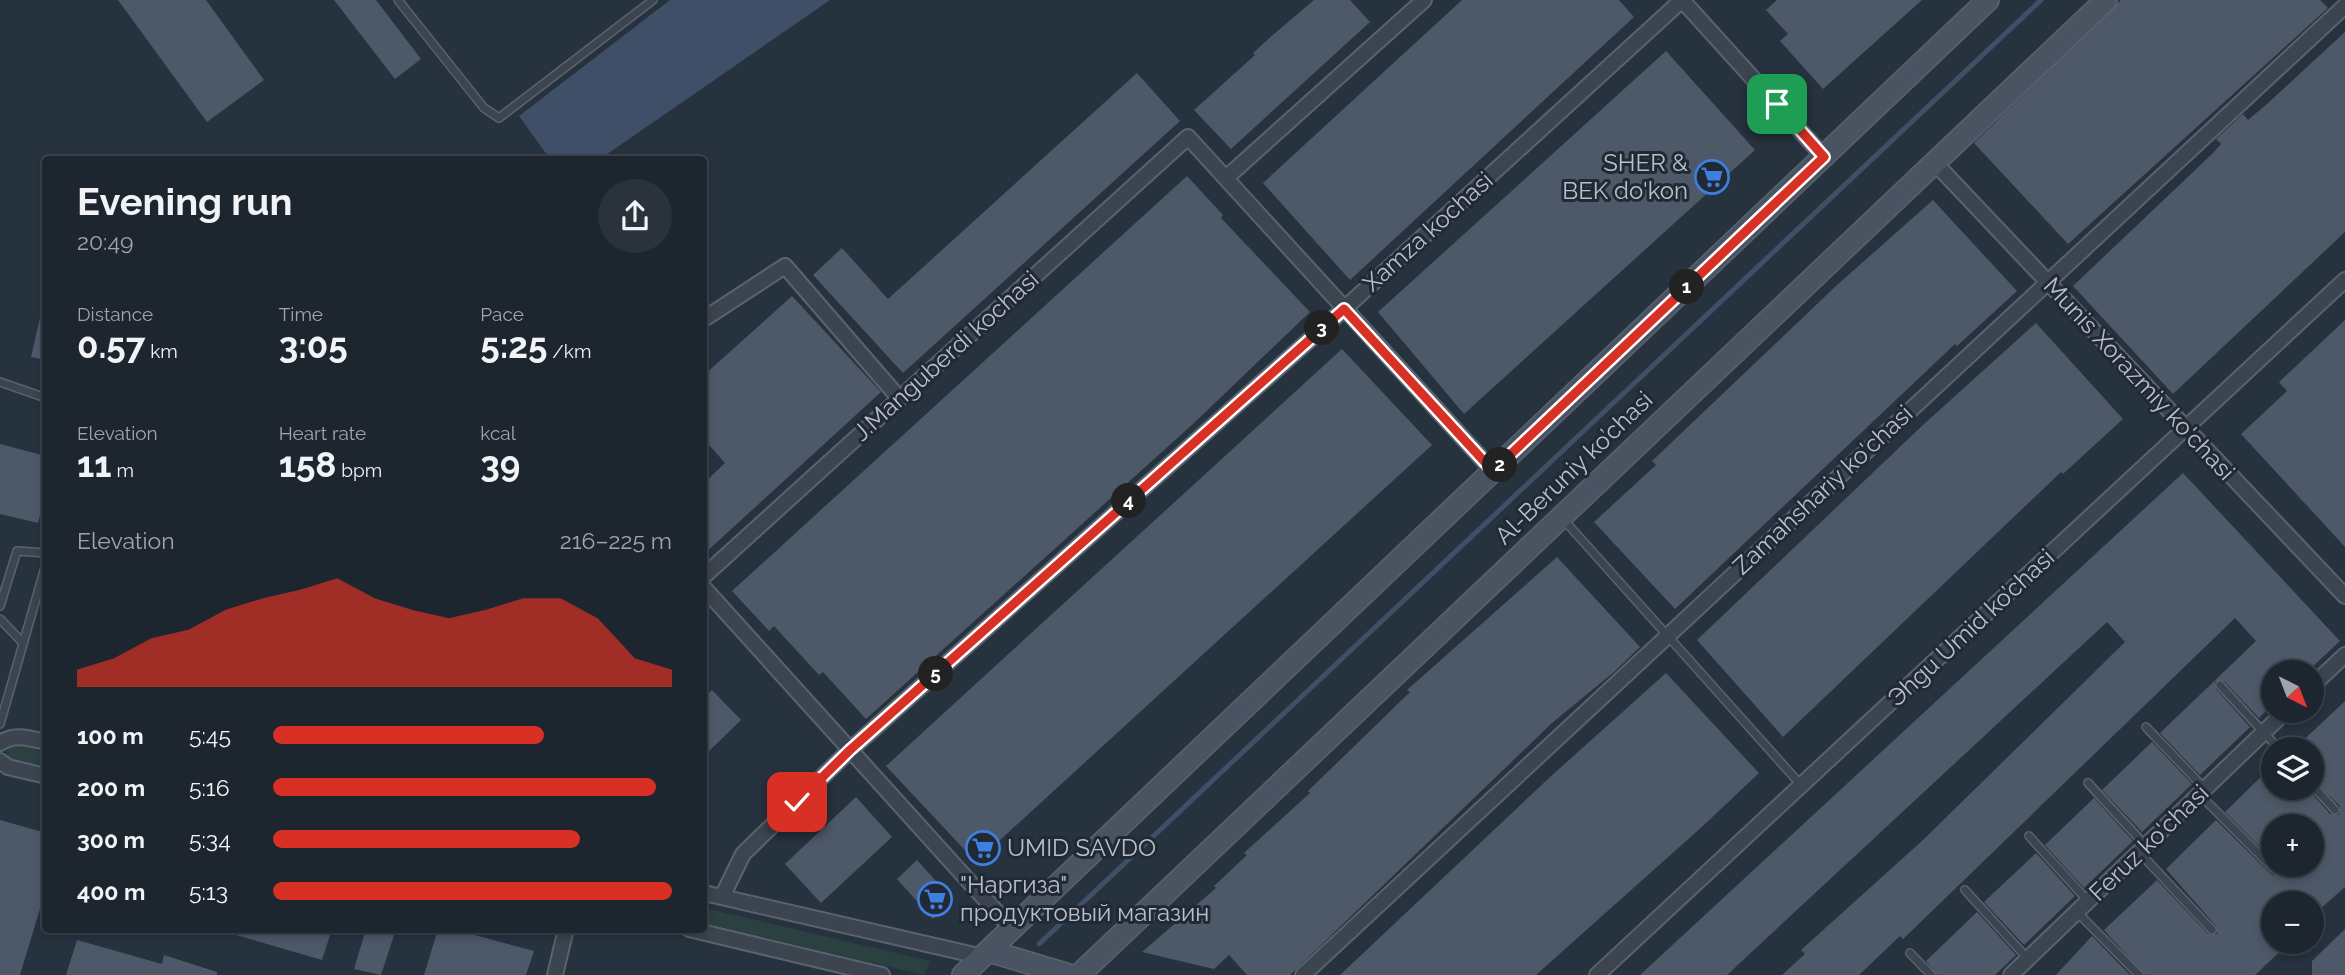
<!DOCTYPE html>
<meta charset="utf-8">
<style>
body{margin:0;font-family:Raleway,sans-serif;background:#2a323b;color:#f1f3f6;height:100vh;display:flex;flex-direction:column;font-size:26px;white-space:nowrap}
*{box-sizing:border-box;margin:0}
p{font-size:23px;color:#a0a5aa}
.icon{flex:none;width:38px;height:38px;fill:none;stroke:currentColor;stroke-width:2;stroke-linecap:round;stroke-linejoin:round}
.map{position:relative;flex:1;overflow:hidden}
.drawer{position:absolute;left:42px;top:156px;width:665px;height:777px;display:flex;flex-direction:column;background:#1d262f;border-radius:7px;box-shadow:0 4px 10px #0003,0 0 0 2px #3b434b}
.drawer>*{flex:none}
.needle{width:46px;rotate:138deg}
.fabs{position:absolute;left:2261px;top:660px;display:grid;gap:14px}
.fabs a{display:grid;place-items:center;width:63px;height:63px;border-radius:50%;background:#1d262f;box-shadow:0 4px 10px #0003,0 0 0 2px #3b434b;font-size:35px}
.pin{position:absolute;display:grid;place-items:center;width:60px;height:60px;color:#fff;margin:-30px;border-radius:14px;box-shadow:0 4px 10px #0006}
.km{position:absolute;width:35px;height:35px;margin:-18px;border-radius:50%;background:#222;color:#fff;font-size:19px;line-height:35px;text-align:center}
.round{display:grid;place-items:center;flex:none;width:74px;height:74px;border-radius:37px;background:#2a323b}
.head{display:flex;align-items:center;justify-content:space-between;height:119px;padding:0 35px}
h1{font-size:38px;font-weight:700;line-height:52px}
.stats{display:grid;grid-template-columns:repeat(3,1fr);gap:10px;height:119px;padding:7px 35px}
.stats div{display:grid;align-content:center}
.stats b{font-size:35px;font-weight:700}
.stats small{font-size:19px;font-weight:400}
.stats p{font-size:19px}
.chart{height:196px;padding:14px 35px}
.chart p{display:flex;justify-content:space-between}
.chart svg{width:100%;height:126px;margin-top:7px;fill:#d93025;opacity:.7}
ul{padding:0 35px;list-style:none;font-size:23px}
li{display:grid;grid-template-columns:112px 84px 1fr;align-items:center;height:52px}
li i{height:18px;border-radius:9px;background:#d93025}
.map>svg:first-child{display:block}
.green{fill:#2a4041}
.water{fill:#3e4f67}
.lines{fill:none;stroke-linecap:round;stroke-linejoin:round}
.stream{stroke:#3e4f67;stroke-width:5}
.building{fill:#4d5968}
.lane-casing{stroke:#59626d;stroke-width:10}
.street-casing{stroke:#59626d;stroke-width:18}
.secondary-casing{stroke:#59626d;stroke-width:24}
.lane{stroke:#3b444f;stroke-width:7}
.street{stroke:#3b444f;stroke-width:14}
.secondary{stroke:#495362;stroke-width:21}
.route-casing{stroke:#fff;stroke-width:14}
.route{stroke:#d93025;stroke-width:9}
.labels{text-anchor:middle;stroke-width:6;stroke-linejoin:round;paint-order:stroke}
.poi-label{font-size:24px;fill:#b8bfca;stroke:#202934;text-anchor:start}
.street-label{font-size:24px;fill:#b8bfca;stroke:#202934}
</style>
<div class="map">
<svg width="2345" height="975" viewBox="0 0 2345 975">
<rect width="100%" height="100%" fill="#27323f"/>
<g class="green">
<polygon points="17,745 45,752 45,766 10,758 6,752 9,747"/>
<polygon points="704,908 930,961 924,975 704,923"/>
</g>
<polygon class="water" points="670,0 830,0 600,159 550,159 519,116"/>
<g class="lines">
<polyline class="stream" points="1039,944 2041,0"/>
</g>
<g class="building">
<polygon points="118,0 206,0 264,80 207,122"/>
<polygon points="334,0 376,0 421,59 395,79"/>
<polygon points="1314,0 1350,0 1370,22 1231,149 1194,110 1255,55 1253,53 1274,34"/>
<polygon points="1462,0 1619,0 1634,17 1350,280 1263,183"/>
<polygon points="1777,0 1922,0 1823,89 1780,41 1788,34 1766,10"/>
<polygon points="2121,0 2320,0 2328,8 2068,244 1974,143"/>
<polygon points="2345,32 2345,232 2173,394 2073,286 2212,154 2221,144 2216,139 2243,114 2248,120 2267,104"/>
<polygon points="1666,51 1755,150 1464,414 1378,312"/>
<polygon points="1137,73 1180,121 903,373 813,275 842,248 888,299"/>
<polygon points="1187,176 1223,215 1221,218 1310,312 1194,423 866,719 823,672 819,675 774,626 769,631 732,591"/>
<polygon points="1933,200 2017,291 1957,346 1955,344 1675,609 1594,522 1656,465 1652,461 1837,285"/>
<polygon points="792,296 881,392 704,554 704,483 725,463 704,439 704,375"/>
<polygon points="40,318 46,318 46,360 31,357"/>
<polygon points="2345,320 2345,547 2241,434 2287,391 2279,382"/>
<polygon points="2036,323 2123,419 2063,474 2061,472 1783,737 1697,640 1924,424"/>
<polygon points="1342,349 1432,445 976,862 886,766"/>
<polygon points="0,444 46,456 46,493 38,523 0,514"/>
<polygon points="2183,473 2340,641 2307,672 2273,672 2273,704 2259,718 2224,681 2215,681 2216,689 2250,727 2200,775 2160,733 2256,641 2235,618 1930,913 1903,939 1900,936 1859,975 1782,975 1805,954 1801,950 1923,840 2125,642 2107,622 1727,975 1640,975"/>
<polygon points="1557,557 1640,647 1614,672 1552,723 1290,975 1247,975 1229,955 1214,969 1142,952 1216,888 1214,886 1247,855 1244,853 1310,793 1308,791 1410,692 1407,690"/>
<polygon points="1666,673 1759,773 1704,825 1536,975 1340,975 1550,777"/>
<polygon points="712,690 741,720 704,756 704,698"/>
<polygon points="2345,701 2345,887 2312,916 2312,903 2273,903 2273,942 2290,942 2255,975 2145,975 2104,930 2157,880 2208,934 2217,934 2216,926 2166,869 2216,820 2272,875 2279,873 2278,864 2312,864 2312,826 2273,826 2273,860 2225,812 2273,765 2273,788 2307,788 2330,814 2339,815 2340,806 2312,779 2312,749 2294,749"/>
<polygon points="2152,742 2192,784 2142,832 2102,790"/>
<polygon points="856,797 892,837 821,903 785,864"/>
<polygon points="2094,798 2133,841 2084,888 2045,845"/>
<polygon points="0,820 46,833 46,889 20,975 0,975"/>
<polygon points="2036,853 2075,896 2024,945 1984,902"/>
<polygon points="917,860 953,900 933,919 897,879"/>
<polygon points="1977,912 2016,955 1995,975 1937,975 1926,961"/>
<polygon points="229,929 332,929 322,960 229,933"/>
<polygon points="366,929 396,929 381,975 354,969"/>
<polygon points="438,929 452,929 534,951 526,975 424,975"/>
<polygon points="2345,929 2345,975 2312,975 2312,961"/>
<polygon points="2092,936 2130,975 2056,975"/>
<polygon points="77,940 162,964 164,955 217,972 217,975 66,975"/>
</g>
<g class="lines">
<g class="lane-casing">
<g id="lane">
<polyline points="398,0 484,108 499,118 653,0"/>
<polyline points="0,382 46,398"/>
<polyline points="1564,520 1801,785"/>
<polyline points="0,606 17,551 46,553"/>
<polyline points="0,619 23,643"/>
<polyline points="2220,685 2279,749"/>
<polyline points="0,724 46,564"/>
<polyline points="2146,727 2205,789"/>
<polyline points="2088,783 2146,846"/>
<polyline points="2312,785 2335,810"/>
<polyline points="2199,794 2274,869"/>
<polyline points="2029,836 2088,901"/>
<polyline points="2139,852 2212,930"/>
<polyline points="1965,890 2028,959"/>
<polyline points="2077,912 2139,975"/>
<polyline points="1910,953 1931,975"/>
</g>
</g>
<g class="street-casing">
<g id="street">
<polyline points="1682,0 1824,157"/>
<polyline points="1934,162 2345,596"/>
<polyline points="1226,178 1424,0"/>
<polyline points="704,319 785,266 899,398"/>
<polyline points="704,576 1188,137 1493,471"/>
<polyline points="704,588 1012,929"/>
<polyline points="2312,686 2345,655"/>
<path d="M 0,743 C 15,733 29,738 46,742"/>
<polyline points="0,761 8,767 46,776"/>
<polyline points="704,893 983,957"/>
<polyline points="722,897 743,854 850,750 1344,309 1682,0"/>
<polyline points="689,929 882,975"/>
<polyline points="555,975 566,929"/>
<polyline points="1303,975 2345,6"/>
<polyline points="1597,975 2345,280"/>
<polyline points="2011,975 2287,710"/>
</g>
</g>
<g class="secondary-casing">
<g id="secondary">
<polyline points="989,951 1069,975"/>
<polyline points="963,975 1988,0"/>
<polyline points="1079,975 2106,0"/>
</g>
</g>
<use href="#lane" class="lane"/>
<use href="#street" class="street"/>
<use href="#secondary" class="secondary"/>
</g>
<g class="lines">
<g class="route-casing">
<polyline id="route" points="797,802 850,750 1344,309 1493,471 1824,157 1777,104"/>
</g>
<use href="#route" class="route"/>
</g>
<defs>
<g id="supermarket-ring" transform="scale(1.75)"><circle r="9.5" fill="#202934" stroke="#3f7fe0" stroke-width="1.5"/><path d="M-6-5.5h2.5l.6 2H6L4.5 2H-2.5L-4.4-4H-6ZM-1.5 3.2a1.3 1.3 0 1 0 .1 0ZM3 3.2a1.3 1.3 0 1 0 .1 0Z" fill="#3f7fe0"/></g>
</defs>
<g fill-rule="evenodd">
<use href="#supermarket-ring" x="1712" y="177"/>
<use href="#supermarket-ring" x="983" y="848"/>
<use href="#supermarket-ring" x="935" y="899"/>
</g>
<g class="labels">
<g class="poi-label">
<text x="1688" y="171" text-anchor="end">SHER &amp;<tspan x="1688" dy="28">BEK do'kon</tspan></text>
<text x="1007" y="856">UMID SAVDO</text>
<text x="960" y="893">"Наргиза"<tspan x="960" dy="28">продуктовый магазин</tspan></text>
</g>
<g class="street-label">
<text transform="translate(1428 232) rotate(-42)" y="8">Xamza kochasi</text>
<text transform="translate(946 356) rotate(-42)" y="8">J.Manguberdi kochasi</text>
<text transform="translate(2139 379) rotate(47)" y="8">Munis Xorazmiy ko'chasi</text>
<text transform="translate(1574 468) rotate(-44)" y="8">Al-Beruniy ko’chasi</text>
<text transform="translate(1823 490) rotate(-43)" y="8">Zamahshariy ko'chasi</text>
<text transform="translate(1971 628) rotate(-43)" y="8">Эhgu Umid ko’chasi</text>
<text transform="translate(2149 843) rotate(-44)" y="8">Feruz ko'chasi</text>
</g>
</g>
</svg>
<div class="fabs">
<a><svg class="needle" viewBox="-14 -14 28 28"><path d="M0-13l5 13h-10z" fill="#e53935"/><path d="M0 13l5-13h-10z" fill="#a0a5aa"/></svg></a>
<a><svg class="icon" aria-label="layers" viewBox="0 0 24 24"><path d="M12 4l9 5-9 5-9-5zM3 14l9 5 9-5"/></svg></a>
<a>+</a>
<a>−</a>
</div>
<div class="pin" style="left:1777px;top:104px;background:#1e9e55"><svg class="icon" aria-label="arrive" viewBox="0 0 24 24"><path d="M6 21V4h12l-3 4 3 4H6"/></svg></div>
<div class="pin" style="left:797px;top:802px;background:#d93025"><svg class="icon" aria-label="check" viewBox="0 0 24 24"><path d="M5 12l5 5 9-10"/></svg></div>
<b class="km" style="left:1687px;top:287px">1</b>
<b class="km" style="left:1500px;top:465px">2</b>
<b class="km" style="left:1322px;top:328px">3</b>
<b class="km" style="left:1129px;top:501px">4</b>
<b class="km" style="left:936px;top:674px">5</b>
<section class="drawer">
<div class="head"><div><h1>Evening run</h1><p>20:49</p></div><a class="round"><svg class="icon" aria-label="share" viewBox="0 0 24 24"><path d="M12 15V3M7 8l5-5 5 5M5 13v7h14v-7"/></svg></a></div>
<div class="stats">
<div><p>Distance</p><b>0.57<small> km</small></b></div>
<div><p>Time</p><b>3:05</b></div>
<div><p>Pace</p><b>5:25<small> /km</small></b></div>
</div>
<div class="stats">
<div><p>Elevation</p><b>11<small> m</small></b></div>
<div><p>Heart rate</p><b>158<small> bpm</small></b></div>
<div><p>kcal</p><b>39</b></div>
</div>
<div class="chart"><p><span>Elevation</span>216–225 m</p>
<svg viewBox="0 0 160 44" preserveAspectRatio="none"><path d="M0 44V38L10 34L20 27L30 24L40 17L50 13L60 10L70 6L80 13L90 17L100 20L110 17L120 13L130 13L140 20L150 34L160 38V44z"/></svg>
</div>
<ul>
<li><b>100 m</b>5:45<i style="width:68%"></i></li>
<li><b>200 m</b>5:16<i style="width:96%"></i></li>
<li><b>300 m</b>5:34<i style="width:77%"></i></li>
<li><b>400 m</b>5:13<i style="width:100%"></i></li>
</ul>
</section>
</div>
